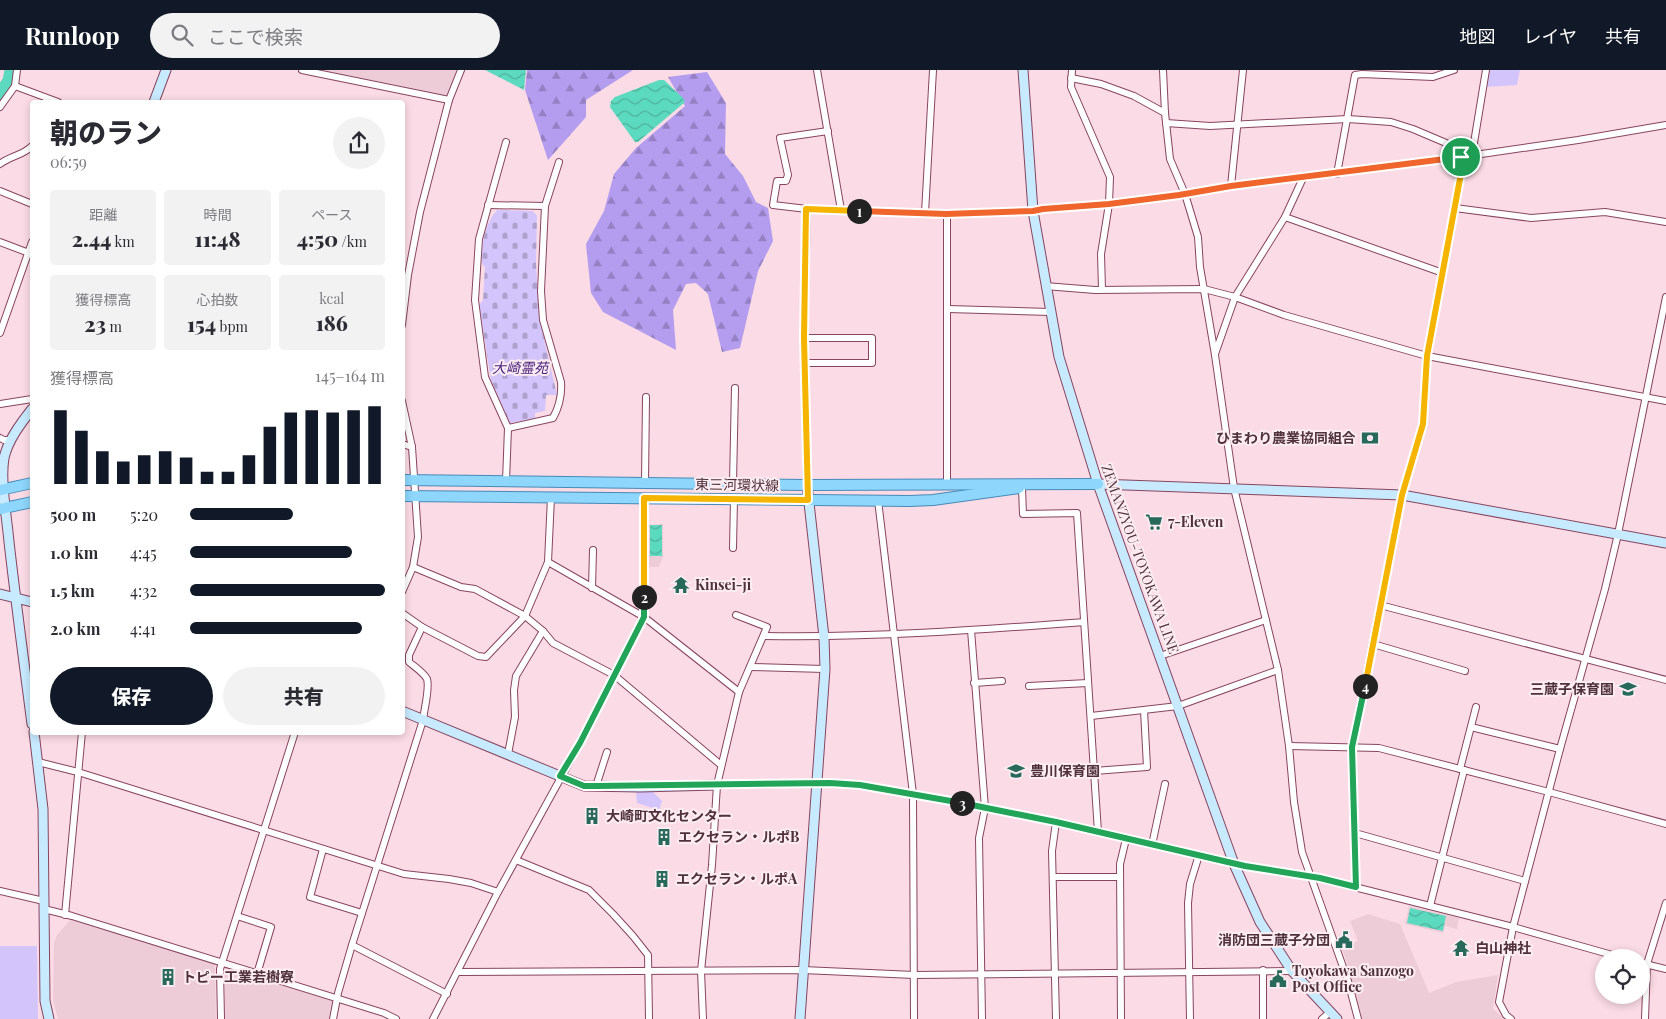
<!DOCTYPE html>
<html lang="ja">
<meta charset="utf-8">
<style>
body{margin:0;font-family:"Playfair Display","Noto Sans JP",serif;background:#f2f2f3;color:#2b2b33;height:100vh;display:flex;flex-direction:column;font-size:19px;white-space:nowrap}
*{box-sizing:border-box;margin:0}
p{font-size:16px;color:#7c7c81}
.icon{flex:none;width:28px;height:28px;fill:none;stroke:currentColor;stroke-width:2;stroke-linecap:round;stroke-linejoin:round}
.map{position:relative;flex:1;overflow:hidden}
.details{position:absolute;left:30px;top:30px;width:375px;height:635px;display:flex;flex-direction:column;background:#fff;border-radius:5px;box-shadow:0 2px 8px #0003}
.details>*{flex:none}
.fabs{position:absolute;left:1595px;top:879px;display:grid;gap:10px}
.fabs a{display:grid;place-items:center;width:55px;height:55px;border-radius:50%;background:#fff;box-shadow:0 2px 8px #0003;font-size:25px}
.pin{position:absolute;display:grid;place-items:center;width:42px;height:42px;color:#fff;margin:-21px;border:2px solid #fff;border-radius:50%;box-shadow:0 1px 5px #0007}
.km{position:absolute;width:25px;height:25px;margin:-12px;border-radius:50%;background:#222;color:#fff;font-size:14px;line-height:25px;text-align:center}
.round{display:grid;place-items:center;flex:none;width:52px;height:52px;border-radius:26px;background:#f2f2f3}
.headline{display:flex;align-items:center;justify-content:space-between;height:85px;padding:0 20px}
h1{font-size:28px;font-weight:800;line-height:38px}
.metrics{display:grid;grid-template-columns:repeat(3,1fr);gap:8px;height:85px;padding:5px 20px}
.metrics div{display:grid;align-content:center;border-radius:5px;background:#f2f2f3;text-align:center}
.metrics b{font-size:21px;font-weight:800}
.metrics small{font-size:14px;font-weight:400}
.metrics p{font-size:14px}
.chart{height:140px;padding:10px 20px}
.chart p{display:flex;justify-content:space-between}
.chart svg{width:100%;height:90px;margin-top:5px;stroke:#111827;stroke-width:6}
.button{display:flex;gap:10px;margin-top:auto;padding:10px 20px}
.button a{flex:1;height:58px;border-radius:30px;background:#111827;color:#fff;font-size:20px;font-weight:800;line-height:58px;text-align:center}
.button a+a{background:#f2f2f3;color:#2b2b33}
ul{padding:0 20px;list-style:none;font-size:16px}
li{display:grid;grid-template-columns:80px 60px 1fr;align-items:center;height:38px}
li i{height:12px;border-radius:6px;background:#111827}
header{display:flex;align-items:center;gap:30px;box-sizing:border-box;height:70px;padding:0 25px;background:#111827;color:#fff}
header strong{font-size:24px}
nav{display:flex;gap:28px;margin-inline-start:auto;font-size:18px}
.search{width:350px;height:45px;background:#f2f2f3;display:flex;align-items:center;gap:12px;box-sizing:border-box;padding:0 18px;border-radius:28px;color:#7c7c81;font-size:19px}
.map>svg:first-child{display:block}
.built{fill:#eeccd7}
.forest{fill:url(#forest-firs)}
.cemetery{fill:url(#cemetery-stones)}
.park{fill:#d3c5fc}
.water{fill:url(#water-waves)}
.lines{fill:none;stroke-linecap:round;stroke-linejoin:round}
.river{stroke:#5cdabf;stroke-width:15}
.street-casing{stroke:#87455f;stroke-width:8}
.secondary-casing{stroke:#87455f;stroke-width:11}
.primary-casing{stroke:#478ab8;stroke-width:12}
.street{stroke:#fff;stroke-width:6}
.secondary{stroke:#c7eafe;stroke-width:9}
.primary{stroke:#8ed6fc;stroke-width:10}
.split-1-casing{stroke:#fff;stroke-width:10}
.split-2-casing{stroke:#fff;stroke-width:10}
.split-3-casing{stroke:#fff;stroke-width:10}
.split-4-casing{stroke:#fff;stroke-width:10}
.split-5-casing{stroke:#fff;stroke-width:10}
.split-1{stroke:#f0652b;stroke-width:6}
.split-2{stroke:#f5b400;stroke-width:6}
.split-3{stroke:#22a559;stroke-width:6}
.split-4{stroke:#22a559;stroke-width:6}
.split-5{stroke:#f5b400;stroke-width:6}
.labels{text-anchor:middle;stroke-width:4;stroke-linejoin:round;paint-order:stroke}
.park-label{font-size:14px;font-style:italic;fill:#441d7c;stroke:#fdedf2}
.poi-label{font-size:14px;font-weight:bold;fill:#4f313c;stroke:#fdedf2;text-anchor:start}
.street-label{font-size:14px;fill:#4f313c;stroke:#fdedf2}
</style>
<header>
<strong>Runloop</strong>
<div class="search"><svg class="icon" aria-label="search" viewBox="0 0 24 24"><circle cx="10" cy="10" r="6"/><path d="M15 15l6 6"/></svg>ここで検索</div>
<nav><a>地図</a><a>レイヤ</a><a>共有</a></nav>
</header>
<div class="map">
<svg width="1666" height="949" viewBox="0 0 1666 949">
<defs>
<pattern id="forest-firs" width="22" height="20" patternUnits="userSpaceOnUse" patternTransform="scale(1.25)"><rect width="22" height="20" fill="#b49cef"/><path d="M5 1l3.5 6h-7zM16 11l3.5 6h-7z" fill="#9580c3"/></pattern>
<pattern id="cemetery-stones" width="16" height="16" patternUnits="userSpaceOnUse" patternTransform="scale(1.25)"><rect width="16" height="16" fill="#d3c5fc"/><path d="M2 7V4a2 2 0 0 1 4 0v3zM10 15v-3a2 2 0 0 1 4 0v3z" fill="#aea1cd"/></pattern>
<pattern id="water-waves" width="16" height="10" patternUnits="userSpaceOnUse" patternTransform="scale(1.25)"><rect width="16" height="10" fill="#5cdabf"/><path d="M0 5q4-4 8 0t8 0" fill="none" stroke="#4eb19c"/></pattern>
</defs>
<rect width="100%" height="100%" fill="#fbdbe5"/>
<g class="built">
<polygon points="316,0 457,0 447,27"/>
<polygon points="663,454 663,487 659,497 647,497 647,455"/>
<polygon points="1409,836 1459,848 1457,859 1445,856 1443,863 1405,854"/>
<polygon points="1368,844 1400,854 1429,923 1456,912 1498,905 1493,939 1505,949 1362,949 1349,899 1342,878 1358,871 1350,851"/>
<polygon points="71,849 214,893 215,897 216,949 58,949 53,930 54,873 57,865"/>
<polygon points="225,897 332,931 334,935 331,949 225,949"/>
</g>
<g class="forest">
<polygon points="527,0 633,0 586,30 586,47 548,90 525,20"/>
<polygon points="707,2 726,33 725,84 743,106 756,132 768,138 773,171 758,201 740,278 722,282 708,224 696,213 686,214 673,240 676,280 603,242 591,223 586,174 604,141 614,104 636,78 685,36 668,7"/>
</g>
<path class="cemetery" d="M 497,140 L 533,141 L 537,146 L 536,193 L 539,247 L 557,325 L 546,325 L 545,341 L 535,343 L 535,348 L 510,353 L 491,310 L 479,235 L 483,230 L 485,197 L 482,194 C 482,174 483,156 497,140 Z"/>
<g class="park">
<polygon points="1490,0 1520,0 1517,15 1487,17"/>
<polygon points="636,721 652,721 662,731 659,740 637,733"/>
<polygon points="0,876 37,876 38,949 0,949"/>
</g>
<g class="water">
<polygon points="485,0 526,0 524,20"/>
<polygon points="659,10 664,10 683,28 685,32 638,72 635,72 610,37 611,31 615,27"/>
<rect x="650" y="455" width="12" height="31"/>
<polygon points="1410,838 1446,846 1443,861 1407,853"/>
</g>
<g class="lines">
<polyline class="river" points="0,26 10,11 12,0"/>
<g class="street-casing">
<g id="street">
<polyline points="302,0 449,30"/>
<polyline points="817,0 841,140"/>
<polyline points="1072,0 1071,17 1110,107 1109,134 1101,184 1102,219"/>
<polyline points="1163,0 1165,43 1170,89 1185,124 1198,167 1200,197 1215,285 1234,418 1278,600 1289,676 1294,732 1302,782 1348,911 1358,949"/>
<polyline points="1071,8 1101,14 1134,26 1165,43"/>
<polyline points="15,16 58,32"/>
<polyline points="0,37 15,16 17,0"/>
<polyline points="1166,53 1210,56 1348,49 1391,52 1413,59 1446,73 1461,87 1462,98 1427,286 1423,355 1402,425 1352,677 1356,817"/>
<polyline points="506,72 479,169 475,230 485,307 508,358 506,411"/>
<polyline points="1472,85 1486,0"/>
<path d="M 0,94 C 10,86 24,85 32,76"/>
<polyline points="1337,104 1355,5 1362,4 1433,7 1454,0"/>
<polyline points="1231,116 1243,0"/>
<polyline points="0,121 32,134"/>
<polyline points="488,135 545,136"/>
<polyline points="1455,138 1531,148 1605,142 1666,152"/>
<polyline points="807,139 773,135 777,111 786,111 788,105 780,68 828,61"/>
<polyline points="925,143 933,0"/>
<polyline points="947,144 947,413"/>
<polyline points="1285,147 1443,203"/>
<polyline points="0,172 29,183"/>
<polyline points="1045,216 1095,220 1204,219 1235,227 1284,245 1427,286 1666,331"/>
<polyline points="948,239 1050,242"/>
<polyline points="402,255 408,205 420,142 449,30 461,0"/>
<polyline points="0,263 32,172"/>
<polyline points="804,268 872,268 872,293 805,293"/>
<polyline points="1215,284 1235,227 1285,147 1303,108"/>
<polyline points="402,331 412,377 418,467 413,497 402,522"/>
<polyline points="0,334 32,329"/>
<path d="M 508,358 L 553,348 C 559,337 562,325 561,312 L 543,250 L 541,221 L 545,136 L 559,92"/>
<polyline points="0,368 4,370 11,370"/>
<polyline points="402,374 412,377"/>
<polyline points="645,412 646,327"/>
<polyline points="733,413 735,318"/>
<polyline points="807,415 804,268 807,139 947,144 1033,141 1043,139 1109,134 1179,125 1231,116 1461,87 1578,70 1666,55"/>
<polyline points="1022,418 1023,444 1077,443 1098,762"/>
<polyline points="878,430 913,724 914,949"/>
<polyline points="733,478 734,429"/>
<polyline points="548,492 644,547 739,622"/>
<polyline points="413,497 461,517 475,519 525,546 543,561 553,573 614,605 721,695"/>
<polyline points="592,518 593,480"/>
<polyline points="1380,535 1666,610"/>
<polyline points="422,557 478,586 486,587 525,546 548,492 551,427"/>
<polyline points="971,560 985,738 979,768 982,949"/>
<path d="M 764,566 C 871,568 977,560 1084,552"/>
<polyline points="1373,574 1465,601"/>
<polyline points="1160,586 1266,550"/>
<polyline points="750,597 825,599"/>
<polyline points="974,613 1002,611"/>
<polyline points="1029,616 1088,613"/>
<polyline points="1091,646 1178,636 1278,600"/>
<polyline points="1471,657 1560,679"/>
<polyline points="1289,676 1379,678 1549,722 1666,754"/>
<polyline points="508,684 515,647 514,620 516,606 543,561"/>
<polyline points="38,692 78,702 404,804 449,809 471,813 498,822"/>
<polyline points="1460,699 1476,637"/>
<polyline points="1094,701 1147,697 1144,640"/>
<polyline points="717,715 829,713 860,715 913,724 1056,752 1245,796 1319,808 1513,857 1623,888"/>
<polyline points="596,716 607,682"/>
<polyline points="1056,752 1052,781 1056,949"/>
<polyline points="1355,763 1525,811"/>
<polyline points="1152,775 1165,714"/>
<polyline points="323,779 310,827 362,843"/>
<polyline points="516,790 589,820 613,844 633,866 648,885 649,949"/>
<polyline points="1053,807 1120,807"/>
<polyline points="0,821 44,831"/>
<polyline points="1430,836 1464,700"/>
<polyline points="44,839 72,846 384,943 396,949"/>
<polyline points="65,845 82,662"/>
<polyline points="237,846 271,857 257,904"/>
<polyline points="352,875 447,924"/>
<polyline points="1641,893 1666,899"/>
<polyline points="1263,900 1263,949"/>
<polyline points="458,902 803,900 914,905 1292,901"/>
<polyline points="221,949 220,899 295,662"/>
<path d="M 333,949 L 338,923 L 352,875 L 423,650 C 424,640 430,618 427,609 C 424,603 415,597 409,592 L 409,585 L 422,557 L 402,543"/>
<polyline points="433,949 498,822 580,673 644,547 645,428"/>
<polyline points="703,949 701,901 712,795 717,715 739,622 767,557 736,545"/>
<polyline points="1121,949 1120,794 1126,769"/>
<polyline points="1190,949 1188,833 1190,814 1199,785"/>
<polyline points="1322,949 1330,942"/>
<polyline points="1511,949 1506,945 1499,932 1513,857 1560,679 1605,519 1618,464 1666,227"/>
<polyline points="1645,949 1647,894 1666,833"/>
</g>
</g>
<g class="secondary-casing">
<g id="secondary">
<polyline points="1023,0 1033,141 1059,287 1098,414 1234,794 1260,852 1292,901 1337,949"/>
<polyline points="154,32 166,0"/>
<path d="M 32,339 C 21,353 8,370 4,388 C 0,411 7,448 9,472 C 16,533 24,593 32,654"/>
<polyline points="1098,414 1402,425 1666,473"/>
<polyline points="0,524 32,532"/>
<polyline points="402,641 584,716 640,717 717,715"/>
<polyline points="34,662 43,739 45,931 49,949"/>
<polyline points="800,949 825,599 824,567 807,415"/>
</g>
</g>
<g class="primary-casing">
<g id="primary">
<polyline points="402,410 807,415 1098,414"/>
<polyline points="0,420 32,413"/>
<polyline points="402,426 910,431 933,430 1019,418"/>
<polyline points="0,439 32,432"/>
</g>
</g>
<use href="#street" class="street"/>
<use href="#secondary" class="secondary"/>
<use href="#primary" class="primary"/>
</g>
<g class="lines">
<g class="split-1-casing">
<polyline id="split-1" points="859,141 946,144 1033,141 1043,139 1109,134 1179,125 1231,116 1461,87"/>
</g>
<g class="split-2-casing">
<polyline id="split-2" points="644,527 644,428 808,430 804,268 806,139 859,141"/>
</g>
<g class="split-3-casing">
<polyline id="split-3" points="644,527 644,547 580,673 560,706 584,716 596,716 830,713 860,715 962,733"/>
</g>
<g class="split-4-casing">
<polyline id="split-4" points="962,733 1056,752 1245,796 1320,808 1356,817 1352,677 1365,616"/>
</g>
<g class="split-5-casing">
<polyline id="split-5" points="1365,616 1402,425 1423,354 1427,286 1462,98 1461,87"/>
</g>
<use href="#split-1" class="split-1"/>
<use href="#split-2" class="split-2"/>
<use href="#split-3" class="split-3"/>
<use href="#split-4" class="split-4"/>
<use href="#split-5" class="split-5"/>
</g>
<defs>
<g id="bank-bare" transform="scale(1.35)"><path d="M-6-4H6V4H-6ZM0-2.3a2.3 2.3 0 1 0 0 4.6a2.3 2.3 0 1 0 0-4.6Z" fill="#276a5c" stroke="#fdedf2" stroke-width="2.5" paint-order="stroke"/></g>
<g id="supermarket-bare" transform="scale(1.35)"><path d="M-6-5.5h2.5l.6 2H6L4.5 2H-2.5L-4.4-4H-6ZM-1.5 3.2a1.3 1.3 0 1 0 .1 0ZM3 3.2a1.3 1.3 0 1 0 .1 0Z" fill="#276a5c" stroke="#fdedf2" stroke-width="2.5" paint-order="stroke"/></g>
<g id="temple-bare" transform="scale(1.35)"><path d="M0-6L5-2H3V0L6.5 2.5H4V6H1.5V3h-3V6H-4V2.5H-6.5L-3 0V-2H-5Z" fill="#276a5c" stroke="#fdedf2" stroke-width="2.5" paint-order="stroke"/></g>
<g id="school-bare" transform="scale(1.35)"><path d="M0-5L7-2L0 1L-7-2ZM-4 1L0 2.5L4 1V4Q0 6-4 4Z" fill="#276a5c" stroke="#fdedf2" stroke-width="2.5" paint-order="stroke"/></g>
<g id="building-bare" transform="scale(1.35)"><path d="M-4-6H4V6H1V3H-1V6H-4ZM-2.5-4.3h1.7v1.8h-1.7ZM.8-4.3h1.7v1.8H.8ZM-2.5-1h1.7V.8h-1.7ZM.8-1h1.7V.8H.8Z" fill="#276a5c" stroke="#fdedf2" stroke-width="2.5" paint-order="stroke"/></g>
<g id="civic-bare" transform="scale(1.35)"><path d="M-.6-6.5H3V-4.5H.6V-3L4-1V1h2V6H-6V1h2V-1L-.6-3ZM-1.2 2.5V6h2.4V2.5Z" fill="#276a5c" stroke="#fdedf2" stroke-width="2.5" paint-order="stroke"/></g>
</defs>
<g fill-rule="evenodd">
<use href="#bank-bare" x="1370" y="368"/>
<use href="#supermarket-bare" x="1154" y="452"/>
<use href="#temple-bare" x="681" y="515"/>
<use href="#school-bare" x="1628" y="619"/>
<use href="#school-bare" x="1016" y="701"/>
<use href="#building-bare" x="592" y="746"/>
<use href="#building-bare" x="664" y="767"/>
<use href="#building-bare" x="662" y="809"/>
<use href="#civic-bare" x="1344" y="870"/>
<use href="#temple-bare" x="1461" y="878"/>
<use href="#building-bare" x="168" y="907"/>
<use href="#civic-bare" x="1278" y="909"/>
</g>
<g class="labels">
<g class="park-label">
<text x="520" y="303">大崎霊苑</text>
</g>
<g class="poi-label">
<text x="1356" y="373" text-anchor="end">ひまわり農業協同組合</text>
<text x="1168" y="457">7-Eleven</text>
<text x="695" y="520">Kinsei-ji</text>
<text x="1614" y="624" text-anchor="end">三蔵子保育園</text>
<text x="1030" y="706">豊川保育園</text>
<text x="606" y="751">大崎町文化センター</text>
<text x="678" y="772">エクセラン・ルポB</text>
<text x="676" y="814">エクセラン・ルポA</text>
<text x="1330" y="875" text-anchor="end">消防団三蔵子分団</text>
<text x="1475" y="883">白山神社</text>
<text x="1292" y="906">Toyokawa Sanzogo<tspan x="1292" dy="16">Post Office</tspan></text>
<text x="182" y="912">トピー工業若樹寮</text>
</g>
<g class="street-label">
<text transform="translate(737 415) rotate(1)" y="5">東三河環状線</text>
<text transform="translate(1140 489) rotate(70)" y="5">ZEMANZYOU-TOYOKAWA LINE</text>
</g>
</g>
</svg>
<div class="fabs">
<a><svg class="icon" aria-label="locate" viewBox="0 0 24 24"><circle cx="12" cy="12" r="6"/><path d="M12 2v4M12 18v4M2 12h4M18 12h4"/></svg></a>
</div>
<div class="pin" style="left:1461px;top:87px;background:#1e9e55"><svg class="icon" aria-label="arrive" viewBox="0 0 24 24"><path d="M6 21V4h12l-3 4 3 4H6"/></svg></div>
<b class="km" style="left:859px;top:141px">1</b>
<b class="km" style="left:644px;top:527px">2</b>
<b class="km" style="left:962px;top:733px">3</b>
<b class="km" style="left:1365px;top:616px">4</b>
<section class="details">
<div class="headline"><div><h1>朝のラン</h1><p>06:59</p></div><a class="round"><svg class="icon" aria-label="share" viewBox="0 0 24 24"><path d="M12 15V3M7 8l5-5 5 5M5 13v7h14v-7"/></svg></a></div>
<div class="metrics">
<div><p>距離</p><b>2.44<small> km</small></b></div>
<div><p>時間</p><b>11:48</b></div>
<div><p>ペース</p><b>4:50<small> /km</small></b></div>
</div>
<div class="metrics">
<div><p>獲得標高</p><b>23<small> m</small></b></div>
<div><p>心拍数</p><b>154<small> bpm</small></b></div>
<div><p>kcal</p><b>186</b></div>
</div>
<div class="chart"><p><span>獲得標高</span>145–164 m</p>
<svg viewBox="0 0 160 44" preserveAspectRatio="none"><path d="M5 44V8M15 44V18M25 44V28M35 44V33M45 44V30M55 44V28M65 44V31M75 44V38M85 44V38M95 44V30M105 44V16M115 44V9M125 44V8M135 44V9M145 44V8M155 44V6"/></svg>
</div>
<ul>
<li><b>500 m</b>5:20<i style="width:53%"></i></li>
<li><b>1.0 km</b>4:45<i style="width:83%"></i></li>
<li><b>1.5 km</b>4:32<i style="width:100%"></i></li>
<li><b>2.0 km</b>4:41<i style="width:88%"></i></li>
</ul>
<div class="button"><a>保存</a><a>共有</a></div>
</section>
</div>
